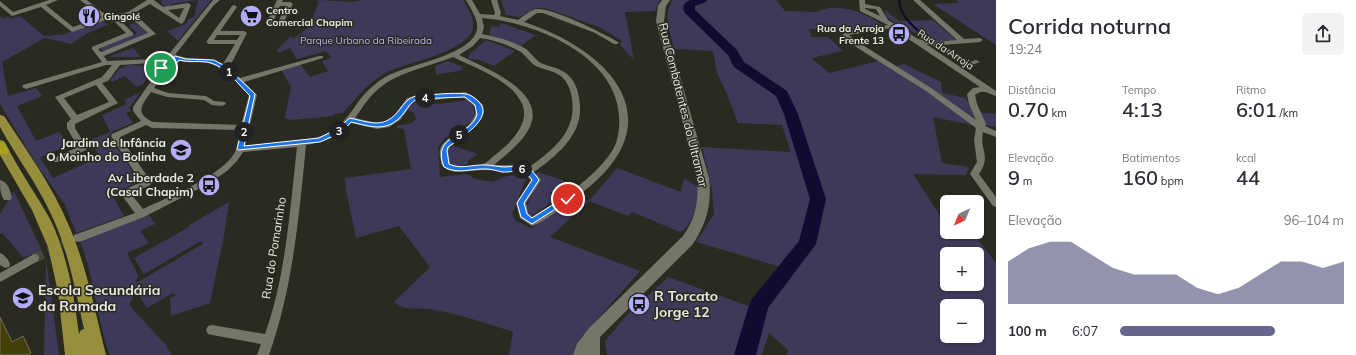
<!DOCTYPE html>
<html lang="pt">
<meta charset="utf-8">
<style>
body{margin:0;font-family:Mulish,sans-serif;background:#f2f2f3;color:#2b2b33;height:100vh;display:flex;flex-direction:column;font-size:15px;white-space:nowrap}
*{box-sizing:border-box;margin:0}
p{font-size:13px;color:#7c7c81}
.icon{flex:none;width:22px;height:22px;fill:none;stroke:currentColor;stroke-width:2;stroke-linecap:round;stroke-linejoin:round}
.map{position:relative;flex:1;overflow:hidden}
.drawer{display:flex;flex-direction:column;background:#fff;width:360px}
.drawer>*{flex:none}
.needle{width:26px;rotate:223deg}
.tools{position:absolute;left:940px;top:195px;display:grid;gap:8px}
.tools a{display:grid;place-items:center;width:44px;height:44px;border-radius:6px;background:#fff;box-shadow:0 1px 3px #0004;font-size:20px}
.pin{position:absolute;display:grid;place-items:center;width:34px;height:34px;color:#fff;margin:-17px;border:2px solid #fff;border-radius:50%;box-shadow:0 1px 4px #0007}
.km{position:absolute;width:20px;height:20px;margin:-10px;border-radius:50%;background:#222;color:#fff;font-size:11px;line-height:20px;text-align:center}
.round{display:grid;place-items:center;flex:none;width:42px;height:42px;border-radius:6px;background:#f2f2f3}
.overview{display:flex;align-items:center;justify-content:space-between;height:68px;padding:0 12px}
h1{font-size:22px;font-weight:600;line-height:30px}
.stats{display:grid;grid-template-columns:repeat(3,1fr);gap:6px;height:68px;padding:4px 12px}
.stats div{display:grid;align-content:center}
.stats b{font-size:20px;font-weight:600}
.stats small{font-size:11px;font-weight:400}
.stats p{font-size:11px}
.chart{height:112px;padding:8px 12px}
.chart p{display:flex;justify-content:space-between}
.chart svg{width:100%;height:72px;margin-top:4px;fill:#68668c;opacity:.7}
ul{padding:0 12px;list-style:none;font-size:13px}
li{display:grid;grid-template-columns:64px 48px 1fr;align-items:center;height:30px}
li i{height:10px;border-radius:5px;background:#68668c}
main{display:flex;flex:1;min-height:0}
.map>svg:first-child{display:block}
.green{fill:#3d3a59;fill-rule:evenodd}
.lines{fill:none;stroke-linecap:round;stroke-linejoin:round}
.stream{stroke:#120a30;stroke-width:2}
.river{fill:#120a30;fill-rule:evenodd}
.building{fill:#443f09;stroke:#707064}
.street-tunnel{stroke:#46463d;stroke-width:10;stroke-dasharray:10 5.5;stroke-linecap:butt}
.street{fill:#757569;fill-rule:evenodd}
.secondary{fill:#757569;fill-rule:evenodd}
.primary{fill:#958f3d;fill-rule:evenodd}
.highway{fill:#aaa01f;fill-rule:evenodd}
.route{fill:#1a73e8;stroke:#fff}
.labels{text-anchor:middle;stroke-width:3;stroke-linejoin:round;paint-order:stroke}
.far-poi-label{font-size:10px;font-weight:bold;fill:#e8e7e1;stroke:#2a2a20;text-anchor:start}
.far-park-label{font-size:10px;fill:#bbb5fd;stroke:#2a2a20}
.far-street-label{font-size:10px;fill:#e8e7e1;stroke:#2a2a20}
.street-label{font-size:12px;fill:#e8e7e1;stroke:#2a2a20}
.poi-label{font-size:12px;font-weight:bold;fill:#e8e7e1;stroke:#2a2a20;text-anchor:end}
.near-poi-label{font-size:14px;font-weight:bold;fill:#e8e7e1;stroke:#2a2a20;text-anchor:start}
</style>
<main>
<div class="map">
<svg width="996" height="355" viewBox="0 0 996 355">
<rect width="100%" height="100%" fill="#2a2a20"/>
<g class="green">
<path d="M 161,0 C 176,0 194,0 211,0 L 178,41 L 167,31 L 186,24 L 187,20 L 194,17 L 198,0 L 171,4 L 170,7 L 163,6 Z"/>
<path d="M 320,0 L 352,2 L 363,0 L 464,0 C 467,8 474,17 473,26 C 472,52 405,62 385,73 C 368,83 356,98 343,113 L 334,114 L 333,116 L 291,120 L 285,118 L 291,86 L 281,70 L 301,65 L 310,77 L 328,71 L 322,61 L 331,58 L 326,51 L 297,59 L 290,48 L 279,53 L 277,50 L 290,37 L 294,38 L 308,28 L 319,2 L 315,2 Z"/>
<polygon points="501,0 660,0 655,11 625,12 634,60 620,45 621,43 621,40 599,27 545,8 537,8 519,17 506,15"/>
<path d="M 673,0 L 776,0 L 785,11 L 817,12 C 835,1 869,13 883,26 L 841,33 L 835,30 L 808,29 L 812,37 L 828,37 L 843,51 L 811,58 L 829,73 L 879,61 L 891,68 L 904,64 L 941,82 L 942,93 L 966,98 L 971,109 L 984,113 L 996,114 L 996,127 L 971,122 L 972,125 L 933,117 L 942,163 L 969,167 L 966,175 L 913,174 L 941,217 L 947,218 L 947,232 L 972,232 L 996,263 L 996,355 L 787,355 L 788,350 L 769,333 L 762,355 L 607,355 L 605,341 L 628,314 L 668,277 L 748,306 L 781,267 L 696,242 L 714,214 L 712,191 L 702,147 L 791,152 L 782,125 L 738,123 L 727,94 L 717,73 L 713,51 L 674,49 C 671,34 662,13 673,0 ZM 947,254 L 977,254 L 977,284 L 947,284 ZM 947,306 L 977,306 L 977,336 L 947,336 Z"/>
<polygon points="956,0 996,0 996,45 933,4 959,3"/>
<polygon points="884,9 899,21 933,20 957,41 936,43 909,30 911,33 909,32 887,17"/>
<polygon points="0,16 3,18 9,17 11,19 20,16 44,36 65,34 98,21 109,24 86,34 71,44 45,38 2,62 8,96 36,88 42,96 17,106 36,141 59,132 69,145 40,157 53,178 100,157 90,140 110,132 102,115 127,104 124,100 141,92 129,108 131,111 126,113 133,123 113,131 109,136 139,181 112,195 124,216 76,233 65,205 35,162 0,104"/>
<polygon points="135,23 149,34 103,51 100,48 137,33 129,25"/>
<polygon points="501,23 536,35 521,46 489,35 491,26 499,27"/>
<polygon points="486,40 515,51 494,66 477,59 474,60 468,58 469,55"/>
<polygon points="133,48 141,57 108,57"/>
<polygon points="448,61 464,67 461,68 463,70 436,75 435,66"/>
<polygon points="129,65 147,66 153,69 143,84 137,87 125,76 112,82 110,80 119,69"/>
<path d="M 467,100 C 475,104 477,114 472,121 L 445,138 L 438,147 L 440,177 L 467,174 L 475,179 L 493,182 L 507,176 L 520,175 L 526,179 L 512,214 L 516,221 L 531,228 L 580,197 L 589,201 L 617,168 L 681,192 L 684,178 L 698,187 C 700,198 692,229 680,232 L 632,212 L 628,216 L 589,201 L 550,237 L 640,271 L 581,338 L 574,355 L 509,355 L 513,332 C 486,323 458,314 430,309 C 415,307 407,312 394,302 L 430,267 L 399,226 L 356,238 L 346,190 L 345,178 L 411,169 L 404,129 L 397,128 L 396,126 L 412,123 L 416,119 L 414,113 L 408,110 L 412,103 L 416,101 C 433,107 449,102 467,100 Z"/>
<polygon points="453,146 478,154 468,161 467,165 452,166 450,163 447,150"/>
<polygon points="538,172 568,182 550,193 556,199 531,216 525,209 537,184 536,173"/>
<polygon points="14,191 41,249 24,258 2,233 0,234 0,214"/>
<path d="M 229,202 L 224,236 L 210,303 L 171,316 L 170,298 L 176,295 L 173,293 L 147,308 L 136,291 L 129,305 L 166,345 L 171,355 L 110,355 C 96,318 95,278 80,241 L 149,215 L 155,224 L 140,231 L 149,243 L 127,253 L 138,275 L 136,283 L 203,244 L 201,241 L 144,274 L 134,258 L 189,227 L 189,225 Z"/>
<polygon points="46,259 59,355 44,355"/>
</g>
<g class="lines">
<path class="stream" d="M 899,0 C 899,17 919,32 931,41"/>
<path class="river" d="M 691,0 L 707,0 L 706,2 L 695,6 L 695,10 L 737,50 L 744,62 L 787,91 L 798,114 L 826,199 L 816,244 L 768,308 L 756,355 L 734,355 L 749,305 L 752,299 L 799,241 L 810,199 L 784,114 L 776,96 L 734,67 L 728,55 L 685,13 C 681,7 684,2 691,0 Z"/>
</g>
<polygon class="building" points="0,317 12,342 23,336 31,353 28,355 0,355"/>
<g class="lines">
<polyline class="street-tunnel" points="34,258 75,240"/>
<g class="street">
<path d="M 49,0 L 58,0 L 46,5 L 73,27 L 102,17 L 80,0 L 87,0 L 102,12 L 113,18 L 115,15 L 128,12 L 147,0 L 154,0 L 163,7 L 188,3 L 191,5 L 184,22 L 181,24 L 150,4 L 134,13 L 156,34 L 104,56 L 107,61 L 156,59 L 160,56 L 169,54 L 213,0 L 220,0 L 214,5 L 175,55 L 187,58 L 209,59 L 223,64 L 235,44 L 209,44 L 206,42 L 232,6 L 234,5 L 237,7 L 220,31 L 244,31 L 247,33 L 229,68 L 240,78 L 319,56 L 323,56 L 323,58 L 244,82 L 257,95 L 245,146 C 271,143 302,145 326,134 C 343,127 351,111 362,97 C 369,89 378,81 387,76 C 410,64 466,56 476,33 C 481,22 471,10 466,0 L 472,0 L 480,14 L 494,15 L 495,13 L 491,0 L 497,0 L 501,13 L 500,16 L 518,20 C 523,16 531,10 537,9 C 553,8 603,33 618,42 L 618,44 L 614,44 L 595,33 L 543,13 L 537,13 L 524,22 C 610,50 676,120 583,192 C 571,201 545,222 532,226 L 520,218 L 516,203 L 531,180 L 522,172 L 485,170 L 455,172 L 448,170 L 442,166 C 441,161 439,155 440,150 C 444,133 475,133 476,108 L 470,102 L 461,96 L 435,100 L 417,100 L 413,102 L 400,120 L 389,127 L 377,129 L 351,123 C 339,137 324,142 306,145 C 299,217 293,287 269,355 L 257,355 L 261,344 L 212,335 L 208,334 L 206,330 L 208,326 L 212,325 L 265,334 C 286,275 290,209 297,147 L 243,152 L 237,161 L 227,171 L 208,184 L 144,217 L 82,241 L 78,242 L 74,241 L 73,238 L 74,235 L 135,213 L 120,193 L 122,191 L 141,182 L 111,136 L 112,134 L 141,121 L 133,111 L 133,107 L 156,74 L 157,68 L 153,63 L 120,65 L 108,81 L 102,83 L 118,103 L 75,124 L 75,128 L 87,148 L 86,150 L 60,162 L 54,162 L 53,160 L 54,158 L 78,147 L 67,128 L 67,123 L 71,119 L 55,97 L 102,77 L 112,65 L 106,65 L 26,89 L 22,87 L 23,85 L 102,62 L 92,49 L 92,47 L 126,33 L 115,22 L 106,20 L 72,32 L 41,7 L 12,16 L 0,6 L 0,1 L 13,12 ZM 184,8 L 179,18 L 168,10 ZM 129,15 L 124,19 L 119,19 L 120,17 ZM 482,18 C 534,22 616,55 619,116 C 620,127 618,142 612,151 C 593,180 560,199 532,217 L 528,213 L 526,203 L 541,180 L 534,172 C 559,154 586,132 579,98 C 578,89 574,80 567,74 C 559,67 548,67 539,62 C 534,58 531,53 526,49 C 513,41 497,37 482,34 L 484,27 ZM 132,19 L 148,33 L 101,52 L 98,49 L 133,35 L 133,33 L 123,23 ZM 217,35 L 240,35 L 237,40 L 214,40 ZM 480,38 C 494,40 509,45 521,52 C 526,56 529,61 534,65 C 543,70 554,70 562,77 C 568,83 571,91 572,99 C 577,132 552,151 528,168 L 518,165 L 494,165 C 507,154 528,138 532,121 C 540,88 481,66 459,55 L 473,46 ZM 453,57 C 473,67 505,78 518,97 C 535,119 513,141 495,155 C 492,157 487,163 483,164 C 476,167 457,167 450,164 L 448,151 L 450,147 L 476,126 L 484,113 L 483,105 L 476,98 L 465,92 L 435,96 L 416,96 L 407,98 L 394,116 L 384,123 L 377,123 L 355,118 C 361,110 366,101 374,93 C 395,72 426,68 453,57 ZM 166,59 L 173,59 L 173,60 L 167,64 L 160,63 ZM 180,61 C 190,64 199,61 208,63 C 226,67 237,84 249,95 L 241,125 L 153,122 C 134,113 142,105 151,92 L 167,97 L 204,100 L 212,105 L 222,106 L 226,104 L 225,102 L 214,101 L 206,96 L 168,93 L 154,88 L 164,74 L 165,68 L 175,66 ZM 96,85 L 109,102 L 77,115 L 64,98 ZM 146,125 L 152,128 L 240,130 C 238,137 238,146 235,152 C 224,175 166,198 143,209 L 131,194 L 150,185 L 152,183 L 120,137 Z"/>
<path d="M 277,0 L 283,0 L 282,2 L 290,2 L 293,4 L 282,25 L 267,25 L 266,24 ZM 280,6 L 286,6 L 278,22 L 273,22 Z"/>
<path d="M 859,0 L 865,0 L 865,4 L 880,7 L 888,20 L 918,39 L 935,42 L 957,40 L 913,0 L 920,0 L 964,39 L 980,38 L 983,40 L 980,42 L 942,45 L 970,62 L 976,60 L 980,62 L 969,66 L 933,46 L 926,44 L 996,91 L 996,96 C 988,94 984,88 975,95 L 977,104 L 986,124 L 985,126 L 996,131 L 996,137 L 983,132 C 979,150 992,156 979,174 L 996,197 L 996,207 L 993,206 L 970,174 L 977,162 L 974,140 L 976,128 L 926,91 L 856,47 L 842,35 L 846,32 L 888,25 L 860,11 ZM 865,8 L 876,9 L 880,16 L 865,9 ZM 892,28 L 980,87 L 973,88 L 967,94 L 969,104 L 976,120 L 931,88 L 861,44 L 849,35 Z"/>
<path d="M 0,180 C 8,182 10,190 12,198 L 10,200 L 4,200 C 0,194 0,187 0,180 Z"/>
<path d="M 0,253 C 5,255 8,259 10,264 L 9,267 L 5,268 L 0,265 Z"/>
<polygon points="34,254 38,255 39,258 38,261 0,282 0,273"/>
<polygon points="594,329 598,330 600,334 600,355 588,355 588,334 590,330"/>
</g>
<path class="secondary" d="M 662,0 L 670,0 L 666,6 L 664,21 L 709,178 C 712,204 707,222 693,244 L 599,338 L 589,355 L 573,355 L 577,344 L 589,328 L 683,236 C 696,218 699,200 697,178 L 656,21 L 658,6 Z"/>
<path class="primary" d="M 0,115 L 4,116 C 27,151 53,187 69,226 C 87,267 95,312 106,355 L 81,355 L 80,349 L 81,355 L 65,355 L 58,292 L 48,247 L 32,210 L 0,155 L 0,140 L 4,141 L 6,144 C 19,171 37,195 51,221 C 68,257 74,296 79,334 L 81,330 L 84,329 C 75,289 68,248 50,212 C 36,182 16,156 0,127 Z"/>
<polygon class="highway" points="0,142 4,143 9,151 7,154 0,154"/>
</g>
<path class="route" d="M 175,56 L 186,59 L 214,60 L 227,67 L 255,94 L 244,146 L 319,138 L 337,129 L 350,118 C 372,123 385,129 400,109 C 405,103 408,98 416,96 C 430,95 453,92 466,94 C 470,94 476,99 479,102 C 495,118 459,139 448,147 L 447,151 L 449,164 C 460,170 474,164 486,165 C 492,165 498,167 505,167 C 522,166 528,163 539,180 L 524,203 L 527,214 L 532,218 L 565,197 L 570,197 L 571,199 L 532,224 L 521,217 L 517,203 L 532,180 C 522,165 516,173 502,172 C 497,171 492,169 487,169 C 471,168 459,175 444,167 C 431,134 469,138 477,115 L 475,105 L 465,97 L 417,99 C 411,102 408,107 404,113 C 388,133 373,127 351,122 L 342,132 L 320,142 L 238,150 L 237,149 L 250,96 C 239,85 227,68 211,63 C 201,60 190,63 179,60 C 175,66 166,67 161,70 L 155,65 C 162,62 172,67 175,56 Z"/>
<defs>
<g id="restaurant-disc" transform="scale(1.15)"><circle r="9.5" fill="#b3adf9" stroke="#2a2a20"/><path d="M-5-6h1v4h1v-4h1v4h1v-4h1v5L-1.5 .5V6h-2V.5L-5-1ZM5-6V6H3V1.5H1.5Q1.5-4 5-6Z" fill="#111"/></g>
<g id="supermarket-disc" transform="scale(1.15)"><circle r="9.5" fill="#b3adf9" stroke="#2a2a20"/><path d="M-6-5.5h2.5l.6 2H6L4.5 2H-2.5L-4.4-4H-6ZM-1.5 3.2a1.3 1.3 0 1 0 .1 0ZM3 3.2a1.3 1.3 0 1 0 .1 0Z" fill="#111"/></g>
<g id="bus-disc" transform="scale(1.15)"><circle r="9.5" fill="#b3adf9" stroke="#2a2a20"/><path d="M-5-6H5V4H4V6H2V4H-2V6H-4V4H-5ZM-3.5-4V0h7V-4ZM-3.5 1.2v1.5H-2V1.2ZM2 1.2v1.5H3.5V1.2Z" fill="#111"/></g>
<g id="school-disc" transform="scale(1.15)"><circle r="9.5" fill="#b3adf9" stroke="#2a2a20"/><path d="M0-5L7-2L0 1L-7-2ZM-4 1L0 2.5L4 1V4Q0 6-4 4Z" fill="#111"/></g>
</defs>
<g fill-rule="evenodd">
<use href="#restaurant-disc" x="89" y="16"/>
<use href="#supermarket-disc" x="251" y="16"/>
<use href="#bus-disc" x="899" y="34"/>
<use href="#school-disc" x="181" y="150"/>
<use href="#bus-disc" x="209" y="185"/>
<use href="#school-disc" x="23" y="298"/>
<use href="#bus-disc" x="639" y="304"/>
</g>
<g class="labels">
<g class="far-poi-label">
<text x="266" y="14">Centro<tspan x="266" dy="12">Comercial Chapim</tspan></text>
<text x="104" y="20">Gingolé</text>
<text x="884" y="32" text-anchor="end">Rua da Arroja<tspan x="884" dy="12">Frente 13</tspan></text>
</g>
<g class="far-park-label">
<text x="366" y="44">Parque Urbano da Ribeirada</text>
</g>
<g class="far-street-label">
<text transform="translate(946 49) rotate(33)" y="4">Rua da Arroja</text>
</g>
<g class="street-label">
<text transform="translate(683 105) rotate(76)" y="4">Rua Combatentes do Ultramar</text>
<text transform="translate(274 248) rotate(-81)" y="4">Rua do Pomarinho</text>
</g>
<g class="poi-label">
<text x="166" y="147">Jardim de Infância<tspan x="166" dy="14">O Moinho do Bolinha</tspan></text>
<text x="194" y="182">Av Liberdade 2<tspan x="194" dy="14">(Casal Chapim)</tspan></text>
</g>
<g class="near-poi-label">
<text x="38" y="295">Escola Secundária<tspan x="38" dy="16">da Ramada</tspan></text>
<text x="654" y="301">R Torcato<tspan x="654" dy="16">Jorge 12</tspan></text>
</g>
</g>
</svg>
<div class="tools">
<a><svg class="needle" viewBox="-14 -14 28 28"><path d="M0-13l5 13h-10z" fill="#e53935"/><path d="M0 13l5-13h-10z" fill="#7c7c81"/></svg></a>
<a>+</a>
<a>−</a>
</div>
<div class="pin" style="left:161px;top:68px;background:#1e9e55"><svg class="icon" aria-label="arrive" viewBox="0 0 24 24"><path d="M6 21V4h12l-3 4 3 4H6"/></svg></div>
<div class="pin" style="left:568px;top:199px;background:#d93025"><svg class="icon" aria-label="check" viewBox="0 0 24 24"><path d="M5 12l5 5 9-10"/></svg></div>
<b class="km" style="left:229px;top:72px">1</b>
<b class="km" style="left:244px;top:132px">2</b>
<b class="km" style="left:339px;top:131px">3</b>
<b class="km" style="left:425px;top:98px">4</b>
<b class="km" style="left:459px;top:135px">5</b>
<b class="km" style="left:522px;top:169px">6</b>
</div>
<section class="drawer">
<div class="overview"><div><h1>Corrida noturna</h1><p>19:24</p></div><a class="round"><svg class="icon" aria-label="share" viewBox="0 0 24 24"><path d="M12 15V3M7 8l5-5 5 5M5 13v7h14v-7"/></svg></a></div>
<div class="stats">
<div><p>Distância</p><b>0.70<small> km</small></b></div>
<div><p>Tempo</p><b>4:13</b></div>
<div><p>Ritmo</p><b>6:01<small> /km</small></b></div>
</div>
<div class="stats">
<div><p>Elevação</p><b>9<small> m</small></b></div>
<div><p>Batimentos</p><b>160<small> bpm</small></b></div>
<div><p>kcal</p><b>44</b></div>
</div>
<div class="chart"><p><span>Elevação</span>96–104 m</p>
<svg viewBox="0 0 160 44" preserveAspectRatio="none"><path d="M0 44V18L10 10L20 6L30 6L40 14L50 22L60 26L70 26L80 26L90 34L100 38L110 34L120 26L130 18L140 18L150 22L160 18V44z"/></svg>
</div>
<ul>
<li><b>100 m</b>6:07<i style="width:69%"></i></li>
</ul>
</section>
</main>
